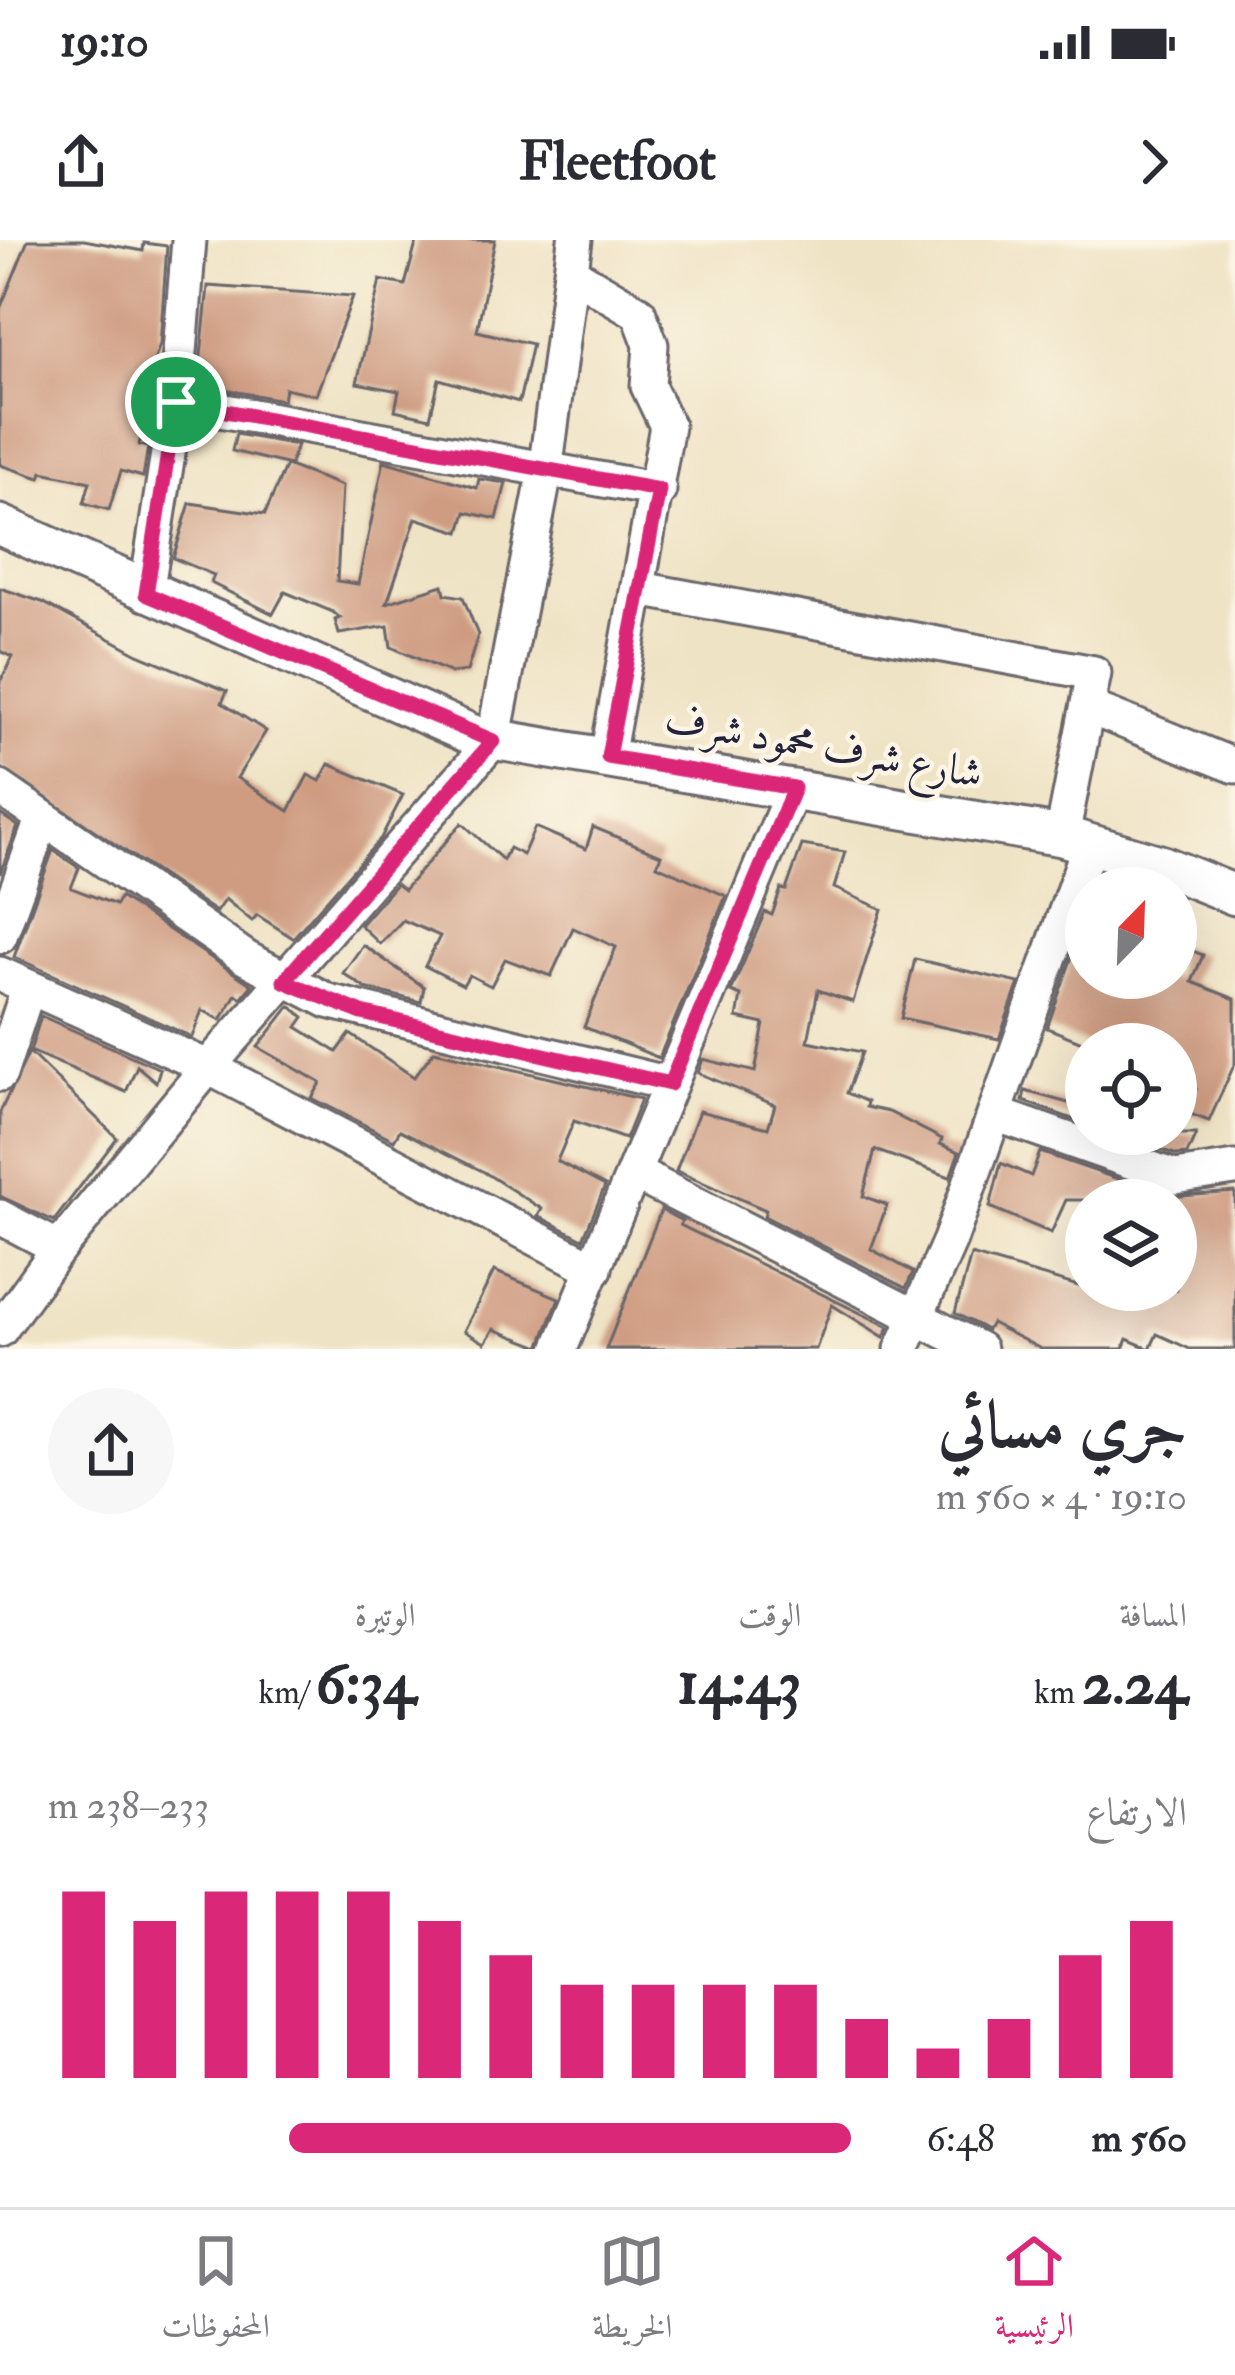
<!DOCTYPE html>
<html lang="ar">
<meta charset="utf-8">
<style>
body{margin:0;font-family:"IM FELL Double Pica",Amiri,serif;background:#f7f7f7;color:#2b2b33;direction:rtl;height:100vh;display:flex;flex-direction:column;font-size:45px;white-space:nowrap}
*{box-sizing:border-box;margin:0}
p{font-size:39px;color:#7c7c81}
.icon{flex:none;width:66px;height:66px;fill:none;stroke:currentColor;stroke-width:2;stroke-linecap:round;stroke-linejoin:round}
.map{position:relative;height:1109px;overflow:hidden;direction:ltr}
.sheet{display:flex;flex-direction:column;background:#fff;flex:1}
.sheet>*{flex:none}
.needle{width:78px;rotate:23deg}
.buttons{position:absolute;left:1065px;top:627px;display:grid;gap:24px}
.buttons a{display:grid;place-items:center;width:132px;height:132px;border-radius:50%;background:#fff;box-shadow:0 12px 48px #0002;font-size:60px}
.pin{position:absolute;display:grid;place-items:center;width:102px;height:102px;color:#fff;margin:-51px;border:6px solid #fff;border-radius:50%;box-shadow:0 3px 12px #0007}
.round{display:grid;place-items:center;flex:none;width:126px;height:126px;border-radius:63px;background:#f7f7f7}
.head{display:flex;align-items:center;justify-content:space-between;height:204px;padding:0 48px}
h1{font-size:66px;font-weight:700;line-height:90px}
.figures{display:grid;grid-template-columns:repeat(3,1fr);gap:18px;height:204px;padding:12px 48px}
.figures div{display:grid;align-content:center}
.figures b{font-size:60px;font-weight:700}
.figures small{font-size:33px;font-weight:400}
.figures p{font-size:33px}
.chart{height:336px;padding:24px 48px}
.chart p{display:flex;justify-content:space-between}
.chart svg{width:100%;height:216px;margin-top:12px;stroke:#db2777;stroke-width:6}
ul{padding:0 48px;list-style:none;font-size:39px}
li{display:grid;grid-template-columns:192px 144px 1fr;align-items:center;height:90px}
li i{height:30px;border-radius:15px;background:#db2777}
.status{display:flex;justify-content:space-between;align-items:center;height:84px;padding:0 60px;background:#fff;direction:ltr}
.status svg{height:33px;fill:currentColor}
header{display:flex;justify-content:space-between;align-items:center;height:156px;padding:0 48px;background:#fff;font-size:54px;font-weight:700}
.tab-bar{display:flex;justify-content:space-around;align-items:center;height:168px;border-top:3px solid #e1e1e2;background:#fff;font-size:33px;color:#7c7c81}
.tab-bar a{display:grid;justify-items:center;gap:6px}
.tab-bar .selected{color:#db2777}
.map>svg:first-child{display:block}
.building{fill:#cf9c82}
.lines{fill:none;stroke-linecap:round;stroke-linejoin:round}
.minor-casing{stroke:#6a666b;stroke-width:39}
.tertiary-casing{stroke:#6a666b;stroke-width:45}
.minor{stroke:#fff;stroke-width:33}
.tertiary{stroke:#fff;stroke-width:39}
.route-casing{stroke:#fff;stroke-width:24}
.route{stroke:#db2777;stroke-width:15}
.labels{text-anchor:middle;stroke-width:9;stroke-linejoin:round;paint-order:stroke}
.street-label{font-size:42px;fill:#22223b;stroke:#fcf5e5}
</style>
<div class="status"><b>19:10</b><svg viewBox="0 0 49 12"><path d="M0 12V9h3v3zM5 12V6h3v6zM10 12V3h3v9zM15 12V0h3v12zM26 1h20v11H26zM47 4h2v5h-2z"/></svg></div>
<header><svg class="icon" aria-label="forward" viewBox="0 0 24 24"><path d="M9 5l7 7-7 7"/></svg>Fleetfoot<svg class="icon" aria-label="share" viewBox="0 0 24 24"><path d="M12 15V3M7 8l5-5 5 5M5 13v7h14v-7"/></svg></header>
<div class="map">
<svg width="1235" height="1109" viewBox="0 0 1235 1109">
<rect width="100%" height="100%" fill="#fcf5e5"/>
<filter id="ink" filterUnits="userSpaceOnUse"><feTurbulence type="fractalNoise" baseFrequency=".00833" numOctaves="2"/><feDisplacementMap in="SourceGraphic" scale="24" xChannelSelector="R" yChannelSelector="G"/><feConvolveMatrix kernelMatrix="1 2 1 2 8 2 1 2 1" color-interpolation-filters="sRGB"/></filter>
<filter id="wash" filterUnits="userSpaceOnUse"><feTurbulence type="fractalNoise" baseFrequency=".004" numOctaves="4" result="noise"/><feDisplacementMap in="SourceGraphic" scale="48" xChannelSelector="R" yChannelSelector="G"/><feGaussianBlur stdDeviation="2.7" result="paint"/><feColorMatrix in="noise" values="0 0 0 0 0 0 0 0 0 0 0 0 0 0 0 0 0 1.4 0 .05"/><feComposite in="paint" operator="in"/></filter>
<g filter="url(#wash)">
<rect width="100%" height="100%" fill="#efe3c5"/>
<g id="blocks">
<g class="building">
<polygon points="28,0 84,0 143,11 144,3 167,6 160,104 139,166 148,168 139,205 148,207 143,237 121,231 109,270 84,263 90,242 42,232 40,238 0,225 0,69"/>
<polygon points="417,0 495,0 477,91 532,104 519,162 439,139 430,178 395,170 399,151 357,143 380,40 405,45"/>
<polygon points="208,46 353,56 316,155 285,148 283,160 198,145"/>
<polygon points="236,194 297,205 290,225 232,211"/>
<polygon points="384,221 477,248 479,239 506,243 497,279 466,272 460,292 416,278 387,363 443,345 445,354 463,357 478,395 467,431 451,433 391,407 388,386 339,394 335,380 340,378 333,372 285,352 273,374 211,343 214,335 173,318 190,263 265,274 286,225 342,246 337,341 358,344"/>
<polygon points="0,348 42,362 138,414 227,451 222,463 266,491 237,538 289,571 308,535 320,541 329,524 403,555 381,598 293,698 257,675 252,681 225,659 216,672 0,527 0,442 13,417 0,411"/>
<polygon points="0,574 18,586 0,634"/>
<polygon points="462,583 503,620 509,608 523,615 535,587 586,609 593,587 661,615 657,625 726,656 659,818 584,787 616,707 573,688 551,736 505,719 491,746 469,735 463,745 425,726 440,696 403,680 380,704 360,685 396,644 404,650"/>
<polygon points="802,605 845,612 834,648 882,669 853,762 818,750 808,801 862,812 847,853 867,862 866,867 889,872 942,899 940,904 959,912 950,937 875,910 863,956 887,965 871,1009 913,1032 906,1048 764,976 766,970 676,931 699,871 768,888 775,865 698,833 703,819 755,832 764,784 737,778 741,756 731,752 765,672 772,675 781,649 786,650"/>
<polygon points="53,610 79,628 71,648 116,665 120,657 252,745 241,758 236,754 221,780 202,770 192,797 14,717"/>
<polygon points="1086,677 1086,738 1176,738 1176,704 1203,715 1192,742 1235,759 1235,823 1209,881 1185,872 1196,849 1176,841 1176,804 1087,804 1047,788"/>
<polygon points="363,705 424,747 421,762 365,748 343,733"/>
<polygon points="915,719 1019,743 999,799 901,778"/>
<polygon points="290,766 304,777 297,787 337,812 350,794 414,837 434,811 641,859 625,899 574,881 557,921 605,946 583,999 538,976 542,969 484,932 400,890 394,900 312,858 321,843 258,807"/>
<polygon points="41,776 160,829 156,842 137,826 126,852 30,811"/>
<polygon points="29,812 117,898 54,981 0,956 0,872"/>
<polygon points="1025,851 1086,868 1086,884 1023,861"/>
<polygon points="1116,894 1196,894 1187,914 1177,915"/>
<polygon points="1040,912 1169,957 1235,952 1235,1109 1190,1109 1157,1094 1150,1109 1127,1099 1123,1109 1041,1109 991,1083 987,1090 955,1073 971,1015 1147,1066 1153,1050 1176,1050 1183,1000 1177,998 1184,978 1176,974 1176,960 1066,960 1051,993 990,967 1001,923 1031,936"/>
<polygon points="661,970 682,981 680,985 889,1087 884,1097 832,1065 816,1109 606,1109"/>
<polygon points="494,1031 559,1058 540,1107 494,1089 485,1103 464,1091"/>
</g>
</g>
</g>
<g filter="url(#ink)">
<use href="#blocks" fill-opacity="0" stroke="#6a666b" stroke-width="3"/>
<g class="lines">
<g class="minor-casing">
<g id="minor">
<polyline points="572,33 639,73 651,105 648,146 667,186 607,517"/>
<polyline points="176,162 659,250"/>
<polyline points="640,349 1094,433 1062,596"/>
<polyline points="146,354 176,162 189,0"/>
<polyline points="1091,468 1235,526"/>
<polyline points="0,548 246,718 328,761 670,844"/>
<polyline points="0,696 42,580"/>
<polyline points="0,734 208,827 595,1029"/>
<polyline points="0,834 28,749"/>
<polyline points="995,874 1175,937 1235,928"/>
<polyline points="636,934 979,1109"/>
<polyline points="0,977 59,1008"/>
<polyline points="0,1090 59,1008 208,827 493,501 545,233 575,0"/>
<polyline points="560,1109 794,547"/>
<polyline points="902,1109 950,1000 1090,603"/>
</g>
</g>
<g class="tertiary-casing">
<polyline id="tertiary" points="0,285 475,496 1062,596 1163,626 1235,655"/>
</g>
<use href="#minor" class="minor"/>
<use href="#tertiary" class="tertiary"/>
</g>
</g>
<g class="lines" filter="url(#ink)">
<g class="route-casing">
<polygon id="route" points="176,162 659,250 608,517 794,548 670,844 362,773 284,741 493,501 146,354"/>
</g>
<use href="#route" class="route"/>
</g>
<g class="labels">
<g class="street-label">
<text transform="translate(824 505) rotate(10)" y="15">شارع شرف محمود شرف</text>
</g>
</g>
</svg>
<div class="buttons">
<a><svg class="needle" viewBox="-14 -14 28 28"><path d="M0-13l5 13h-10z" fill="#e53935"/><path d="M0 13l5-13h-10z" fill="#7c7c81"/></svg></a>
<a><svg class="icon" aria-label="locate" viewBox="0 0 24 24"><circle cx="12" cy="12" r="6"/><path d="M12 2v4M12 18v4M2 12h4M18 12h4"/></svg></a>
<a><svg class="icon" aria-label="layers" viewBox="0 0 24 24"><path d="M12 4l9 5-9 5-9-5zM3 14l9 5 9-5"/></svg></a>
</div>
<div class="pin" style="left:176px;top:162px;background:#1e9e55"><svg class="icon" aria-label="arrive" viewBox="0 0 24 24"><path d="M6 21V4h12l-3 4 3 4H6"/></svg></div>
</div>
<section class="sheet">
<div class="head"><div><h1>جري مسائي</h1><p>19:10 · 4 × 560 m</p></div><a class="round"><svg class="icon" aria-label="share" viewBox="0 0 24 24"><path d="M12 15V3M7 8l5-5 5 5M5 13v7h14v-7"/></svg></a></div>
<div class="figures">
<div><p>المسافة</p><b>2.24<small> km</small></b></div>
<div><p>الوقت</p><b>14:43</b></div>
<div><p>الوتيرة</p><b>6:34<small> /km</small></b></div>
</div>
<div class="chart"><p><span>الارتفاع</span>233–238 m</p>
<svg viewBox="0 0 160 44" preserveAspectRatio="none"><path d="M5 44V6M15 44V12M25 44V6M35 44V6M45 44V6M55 44V12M65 44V19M75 44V25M85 44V25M95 44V25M105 44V25M115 44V32M125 44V38M135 44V32M145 44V19M155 44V12"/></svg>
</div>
<ul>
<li><b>560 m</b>6:48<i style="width:70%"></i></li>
</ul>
</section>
<nav class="tab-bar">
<a class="selected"><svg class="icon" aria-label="home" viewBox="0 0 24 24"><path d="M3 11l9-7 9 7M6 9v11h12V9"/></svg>الرئيسية</a>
<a><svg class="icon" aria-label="map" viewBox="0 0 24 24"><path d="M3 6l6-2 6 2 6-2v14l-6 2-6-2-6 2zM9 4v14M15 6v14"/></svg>الخريطة</a>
<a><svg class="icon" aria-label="saved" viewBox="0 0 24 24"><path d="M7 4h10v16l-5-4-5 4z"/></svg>المحفوظات</a>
</nav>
